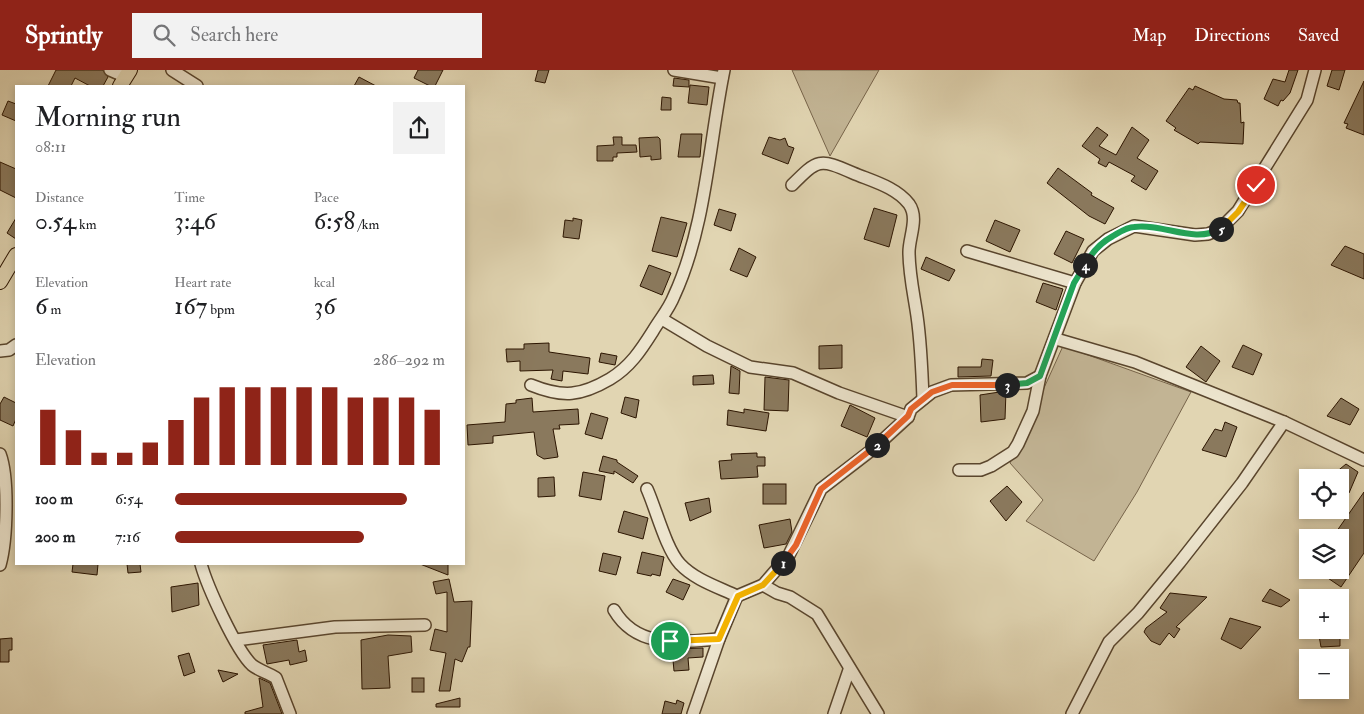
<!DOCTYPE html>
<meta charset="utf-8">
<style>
body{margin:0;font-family:"IM FELL Double Pica",serif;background:#f2f2f2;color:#202124;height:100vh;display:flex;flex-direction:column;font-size:19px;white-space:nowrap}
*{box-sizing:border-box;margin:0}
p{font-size:16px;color:#757577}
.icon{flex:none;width:28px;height:28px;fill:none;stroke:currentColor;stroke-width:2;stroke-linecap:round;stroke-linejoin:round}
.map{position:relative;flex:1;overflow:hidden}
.sheet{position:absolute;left:15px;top:15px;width:450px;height:480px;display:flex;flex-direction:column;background:#fff;border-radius:0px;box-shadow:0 2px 8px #0003}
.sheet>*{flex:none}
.fabs{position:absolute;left:1299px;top:399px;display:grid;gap:10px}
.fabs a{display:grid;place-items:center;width:50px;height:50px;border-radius:0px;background:#fff;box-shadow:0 2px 8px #0003;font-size:25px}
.pin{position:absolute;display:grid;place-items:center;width:42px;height:42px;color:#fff;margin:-21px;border:2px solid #fff;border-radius:50%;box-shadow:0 1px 5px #0007}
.km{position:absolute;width:25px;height:25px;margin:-12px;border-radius:50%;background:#222;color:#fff;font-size:14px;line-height:25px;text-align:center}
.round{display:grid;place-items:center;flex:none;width:52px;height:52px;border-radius:0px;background:#f2f2f2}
.overview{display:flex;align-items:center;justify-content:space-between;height:85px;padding:0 20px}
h1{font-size:28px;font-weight:600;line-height:38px}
.figures{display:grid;grid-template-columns:repeat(3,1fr);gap:8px;height:85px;padding:5px 20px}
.figures div{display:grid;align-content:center}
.figures b{font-size:25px;font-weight:600}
.figures small{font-size:14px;font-weight:400}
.figures p{font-size:14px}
.chart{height:140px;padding:10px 20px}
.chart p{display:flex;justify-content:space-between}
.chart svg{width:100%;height:90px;margin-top:5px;stroke:#8f2418;stroke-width:6}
ul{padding:0 20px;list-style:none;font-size:16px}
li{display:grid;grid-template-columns:80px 60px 1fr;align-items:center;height:38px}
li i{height:12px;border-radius:6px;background:#8f2418}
header{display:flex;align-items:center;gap:30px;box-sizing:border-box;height:70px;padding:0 25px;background:#8f2418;color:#fff}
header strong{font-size:24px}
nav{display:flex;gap:28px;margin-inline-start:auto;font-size:18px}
.search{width:350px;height:45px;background:#f2f2f2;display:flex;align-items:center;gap:12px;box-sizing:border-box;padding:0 18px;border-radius:0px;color:#757577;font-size:19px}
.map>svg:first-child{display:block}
.green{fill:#c2b494;stroke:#77644a}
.building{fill:#8a795d;stroke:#2c1501}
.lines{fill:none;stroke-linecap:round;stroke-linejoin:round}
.minor-casing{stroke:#59452d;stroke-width:14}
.major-casing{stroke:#2c1501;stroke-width:16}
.minor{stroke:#ece4cd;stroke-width:11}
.major{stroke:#e1d5b2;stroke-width:14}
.split-1-casing{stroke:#fff;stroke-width:10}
.split-2-casing{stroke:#fff;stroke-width:10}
.split-3-casing{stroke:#fff;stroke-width:10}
.split-4-casing{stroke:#fff;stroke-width:10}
.split-5-casing{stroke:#fff;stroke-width:10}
.split-6-casing{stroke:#fff;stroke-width:10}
.split-1{stroke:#f5b400;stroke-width:6}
.split-2{stroke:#f0652b;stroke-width:6}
.split-3{stroke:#f0652b;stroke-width:6}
.split-4{stroke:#22a559;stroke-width:6}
.split-5{stroke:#22a559;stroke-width:6}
.split-6{stroke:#f5b400;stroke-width:6}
</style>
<header>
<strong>Sprintly</strong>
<div class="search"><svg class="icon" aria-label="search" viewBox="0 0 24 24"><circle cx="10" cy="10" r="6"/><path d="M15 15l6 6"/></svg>Search here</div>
<nav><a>Map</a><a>Directions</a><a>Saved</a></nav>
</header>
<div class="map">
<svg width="1364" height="644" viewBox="0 0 1364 644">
<rect width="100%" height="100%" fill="#e1d5b2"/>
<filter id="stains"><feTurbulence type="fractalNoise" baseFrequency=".004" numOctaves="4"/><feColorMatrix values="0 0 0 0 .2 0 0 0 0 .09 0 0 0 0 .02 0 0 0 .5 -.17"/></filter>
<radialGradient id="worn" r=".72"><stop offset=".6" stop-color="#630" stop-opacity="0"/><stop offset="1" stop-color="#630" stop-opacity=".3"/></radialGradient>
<g class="green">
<polygon points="792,0 879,0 830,86"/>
<polygon points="1063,276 1191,322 1137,422 1094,491 1026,451 1043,430 1010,393"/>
</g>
<g class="building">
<polygon points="56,0 103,0 108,7 103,16 90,16 75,8 71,16 48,16"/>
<polygon points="418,0 443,0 435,16 430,16 414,8"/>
<polygon points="538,0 549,0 545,13 535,11"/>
<polygon points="1289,0 1298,0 1290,23 1283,31 1281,30 1278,36 1264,29 1273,9 1285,12"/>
<polygon points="1332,0 1345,0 1339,20 1327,16"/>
<polygon points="359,7 376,16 354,16"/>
<polygon points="674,8 689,10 689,17 673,16"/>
<polygon points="1364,11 1364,65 1346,58 1348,54 1344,53"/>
<polygon points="690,15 709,17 707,35 688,33"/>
<polygon points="1195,16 1224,29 1237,30 1238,33 1240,33 1241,53 1244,52 1243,74 1200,72 1198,74 1174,60 1176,58 1166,51 1189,18 1193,20"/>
<polygon points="662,27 671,28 671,40 661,40"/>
<polygon points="8,31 16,34 16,51 2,45"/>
<polygon points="1097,57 1108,65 1099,76 1116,85 1132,57 1149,70 1137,88 1158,101 1146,120 1131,111 1135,106 1109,92 1106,97 1098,93 1100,89 1082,76"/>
<polygon points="681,64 702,64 700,87 678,87"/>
<polygon points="613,67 622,67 622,75 636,75 637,82 617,83 617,87 613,87 613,91 597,91 597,76 614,75"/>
<polygon points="658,67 660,69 661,89 651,90 651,86 640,87 639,68"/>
<polygon points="769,67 780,70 785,68 788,76 794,78 788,94 762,84"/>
<polygon points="0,92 16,99 16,128 0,120"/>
<polygon points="1058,98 1092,123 1091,125 1114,138 1105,154 1089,146 1047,113"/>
<polygon points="874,138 897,145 889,177 864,169"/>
<polygon points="719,139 736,144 731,161 714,155"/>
<polygon points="661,147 687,153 677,187 652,181"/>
<polygon points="16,148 16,169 7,163"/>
<polygon points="573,148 582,150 579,169 563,167 565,150 573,151"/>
<polygon points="995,150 1020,160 1010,182 986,171"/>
<polygon points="1066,161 1084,169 1072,193 1054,184"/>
<polygon points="1345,176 1364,184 1364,209 1331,195"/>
<polygon points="739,178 756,187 747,207 730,200"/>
<polygon points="926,187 955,200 949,211 921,199"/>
<polygon points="649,195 671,203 662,225 640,216"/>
<polygon points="1043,213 1063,219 1056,240 1036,232"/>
<polygon points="549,273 549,282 590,288 588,304 563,301 562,311 551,309 553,300 520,301 520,291 507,292 506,279 524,279 524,274"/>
<polygon points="842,275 842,298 819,299 819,276"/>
<polygon points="1243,275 1262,284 1253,305 1232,297"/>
<polygon points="1201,276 1220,291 1206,312 1186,297"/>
<polygon points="601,283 617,286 615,295 599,292"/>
<polygon points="982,289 993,290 991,306 958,307 958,297 981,297"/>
<polygon points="731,296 740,301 739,324 729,323"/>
<polygon points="713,305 714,314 693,315 693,306"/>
<polygon points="765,307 789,310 788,341 764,340"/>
<polygon points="1006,321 1005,349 981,352 980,325"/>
<polygon points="4,327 16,333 16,349 13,356 0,350 0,334"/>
<polygon points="625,327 639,330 636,348 621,343"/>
<polygon points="532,328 533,342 578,339 579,354 559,355 560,359 553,359 558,387 544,389 537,385 534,362 493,366 493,373 468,375 467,355 505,352 506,334 516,333 516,330"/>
<polygon points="1341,328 1359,339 1350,355 1327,346"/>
<polygon points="850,335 875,348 867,367 841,356"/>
<polygon points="744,339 769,343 766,361 727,355 728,340 744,343"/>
<polygon points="591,343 608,348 602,369 585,364"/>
<polygon points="1225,352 1237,357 1226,387 1202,380 1215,359 1222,361"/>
<polygon points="757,383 757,387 765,387 765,396 757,396 758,407 721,409 719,391 732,390 731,384"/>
<polygon points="603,386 617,390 617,392 638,406 633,413 614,401 614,404 599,401"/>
<polygon points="1346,394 1358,402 1349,423 1340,418 1340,408 1329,408"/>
<polygon points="583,402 605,406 601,430 579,426"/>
<polygon points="554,407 555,426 538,427 538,408"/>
<rect x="763" y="414" width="23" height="20"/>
<polygon points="1007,416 1022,432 1006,451 990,431"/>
<polygon points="1364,422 1364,483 1341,517 1316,500 1340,500 1340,468 1332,468"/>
<polygon points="709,428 711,442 690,451 685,433"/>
<polygon points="624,441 648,448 643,469 618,462"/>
<polygon points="790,449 792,462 786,474 764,478 759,455"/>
<polygon points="642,482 664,487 660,506 652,504 651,506 637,503"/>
<polygon points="603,483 621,487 616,505 599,501"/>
<polygon points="73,494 98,494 97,505 72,502"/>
<polygon points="127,494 140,494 141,502 128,503"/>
<polygon points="420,494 448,494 448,505"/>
<polygon points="449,509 454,532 472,531 470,577 468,577 462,592 455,589 450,621 439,621 446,583 430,580 435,559 447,562 447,522 436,524 433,512"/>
<polygon points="673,509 690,515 683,530 666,522"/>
<polygon points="198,513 199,535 172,542 171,517"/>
<polygon points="1270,519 1290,530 1281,537 1262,531"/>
<polygon points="1170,523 1207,527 1176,557 1180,559 1174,568 1169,563 1160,575 1151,571 1144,562 1146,558 1167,542 1160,538"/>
<polygon points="1230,548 1261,557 1241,579 1221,569"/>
<polygon points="1318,560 1340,560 1340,576 1321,577"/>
<polygon points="388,565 411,566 412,582 388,586 390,618 362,619 361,570"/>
<polygon points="12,568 12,580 9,580 9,592 0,592 0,569"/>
<polygon points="297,570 299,582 305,580 307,591 290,595 289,590 267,594 263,575"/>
<polygon points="703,578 703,587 688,588 689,600 674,601 672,579"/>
<polygon points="189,583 195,602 184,606 178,586"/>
<polygon points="218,600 238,604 223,612"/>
<polygon points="259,608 270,613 282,644 245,644 245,642 263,637"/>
<rect x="412" y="608" width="12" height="14"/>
<polygon points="460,628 460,637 436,637 436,634"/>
<polygon points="677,630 684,633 681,644 662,644 665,631 676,634"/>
</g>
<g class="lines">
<g class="minor-casing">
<g id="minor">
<polyline points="110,0 126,7"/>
<polyline points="172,0 197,16"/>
<polyline points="674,0 722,8"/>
<path d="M 792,115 C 818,89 819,88 853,103 C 872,111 896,117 909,134 C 919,148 909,167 909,182 C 909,204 914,225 917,246 C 921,274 922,301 923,329"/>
<polyline points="967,181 1075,213"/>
<polyline points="662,249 707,276 750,297 793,303 839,323 908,347"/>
<polyline points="1056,269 1135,292 1284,352 1364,390"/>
<polyline points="0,281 9,280 16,275"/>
<path d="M 531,315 C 563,328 581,326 610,309 C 630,297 641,280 653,261 C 660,249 669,239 674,226 C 706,157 709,73 724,0"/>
<path d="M 0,384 C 9,408 7,470 0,495"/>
<polyline points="959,400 981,400 991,396 1013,382 1018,374 1033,341 1040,306 1075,213 1093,181 1108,169 1134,156 1195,165 1208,164 1220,159 1238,141 1307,30 1315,0"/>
<path d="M 647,419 C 656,439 666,479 680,494 C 695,510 718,517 737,526 L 763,515 L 789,485 L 821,419 L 873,379 L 908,347 L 911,339 L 932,322 L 951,315 L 1027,313 L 1040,306"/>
<path d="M 201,494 C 207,516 236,580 252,595 C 258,600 268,603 276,608 L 290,644"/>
<polyline points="763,515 777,523 790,527 817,544 878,644"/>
<path d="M 614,540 C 637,579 679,572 719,569"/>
<polyline points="236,570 335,557 425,555"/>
<polyline points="693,644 719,569 737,526"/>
<polyline points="834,644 849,600"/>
<polyline points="1072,644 1109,572 1138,543 1180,492 1242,413 1284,352"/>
</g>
</g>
<g class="major-casing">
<g id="major">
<polyline points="120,16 130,0"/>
<polyline points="0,212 16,185"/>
</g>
</g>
<use href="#minor" class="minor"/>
<use href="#major" class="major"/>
</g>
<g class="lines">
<g class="split-1-casing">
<polyline id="split-1" points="670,571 719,569 738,526 763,515 783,493"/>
</g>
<g class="split-2-casing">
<polyline id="split-2" points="783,493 796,475 821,419 877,375"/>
</g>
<g class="split-3-casing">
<polyline id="split-3" points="877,375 908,346 911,339 932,322 952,315 1007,315"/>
</g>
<g class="split-4-casing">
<polyline id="split-4" points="1007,315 1027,313 1040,306 1074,213 1085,195"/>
</g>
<g class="split-5-casing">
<path id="split-5" d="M 1085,195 C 1092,182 1100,173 1113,166 C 1120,162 1127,157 1134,157 C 1164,153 1193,174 1221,159"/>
</g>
<g class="split-6-casing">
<polyline id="split-6" points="1221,159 1238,142 1256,115"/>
</g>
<use href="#split-1" class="split-1"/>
<use href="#split-2" class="split-2"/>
<use href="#split-3" class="split-3"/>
<use href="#split-4" class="split-4"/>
<use href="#split-5" class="split-5"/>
<use href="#split-6" class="split-6"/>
</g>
<rect width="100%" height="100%" filter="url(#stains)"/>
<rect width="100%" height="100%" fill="url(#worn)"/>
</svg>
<div class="fabs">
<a><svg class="icon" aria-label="locate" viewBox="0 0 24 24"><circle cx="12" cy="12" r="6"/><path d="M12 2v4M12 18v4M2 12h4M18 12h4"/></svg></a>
<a><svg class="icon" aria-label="layers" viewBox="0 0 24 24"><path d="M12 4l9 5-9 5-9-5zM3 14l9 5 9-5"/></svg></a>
<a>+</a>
<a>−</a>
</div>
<div class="pin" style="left:670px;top:571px;background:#1e9e55"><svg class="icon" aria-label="arrive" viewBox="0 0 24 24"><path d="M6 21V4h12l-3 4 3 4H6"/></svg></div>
<div class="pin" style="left:1256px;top:115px;background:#d93025"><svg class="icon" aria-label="check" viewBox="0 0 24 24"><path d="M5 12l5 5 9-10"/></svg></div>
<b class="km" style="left:783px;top:493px">1</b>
<b class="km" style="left:877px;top:375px">2</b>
<b class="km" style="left:1007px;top:315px">3</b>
<b class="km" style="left:1085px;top:195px">4</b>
<b class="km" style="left:1221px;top:159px">5</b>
<section class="sheet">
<div class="overview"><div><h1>Morning run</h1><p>08:11</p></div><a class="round"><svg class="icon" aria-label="share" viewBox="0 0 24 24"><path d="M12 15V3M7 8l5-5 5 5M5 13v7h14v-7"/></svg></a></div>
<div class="figures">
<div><p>Distance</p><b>0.54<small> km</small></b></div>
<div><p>Time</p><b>3:46</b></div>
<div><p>Pace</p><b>6:58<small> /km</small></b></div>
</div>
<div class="figures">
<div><p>Elevation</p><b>6<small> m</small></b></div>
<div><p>Heart rate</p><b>167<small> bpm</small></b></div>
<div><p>kcal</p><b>36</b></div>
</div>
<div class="chart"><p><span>Elevation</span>286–292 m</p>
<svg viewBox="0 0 160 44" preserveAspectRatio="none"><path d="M5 44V17M15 44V27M25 44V38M35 44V38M45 44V33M55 44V22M65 44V11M75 44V6M85 44V6M95 44V6M105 44V6M115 44V6M125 44V11M135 44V11M145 44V11M155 44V17"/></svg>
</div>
<ul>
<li><b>100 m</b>6:54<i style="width:86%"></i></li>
<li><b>200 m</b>7:16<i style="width:70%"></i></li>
</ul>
</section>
</div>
